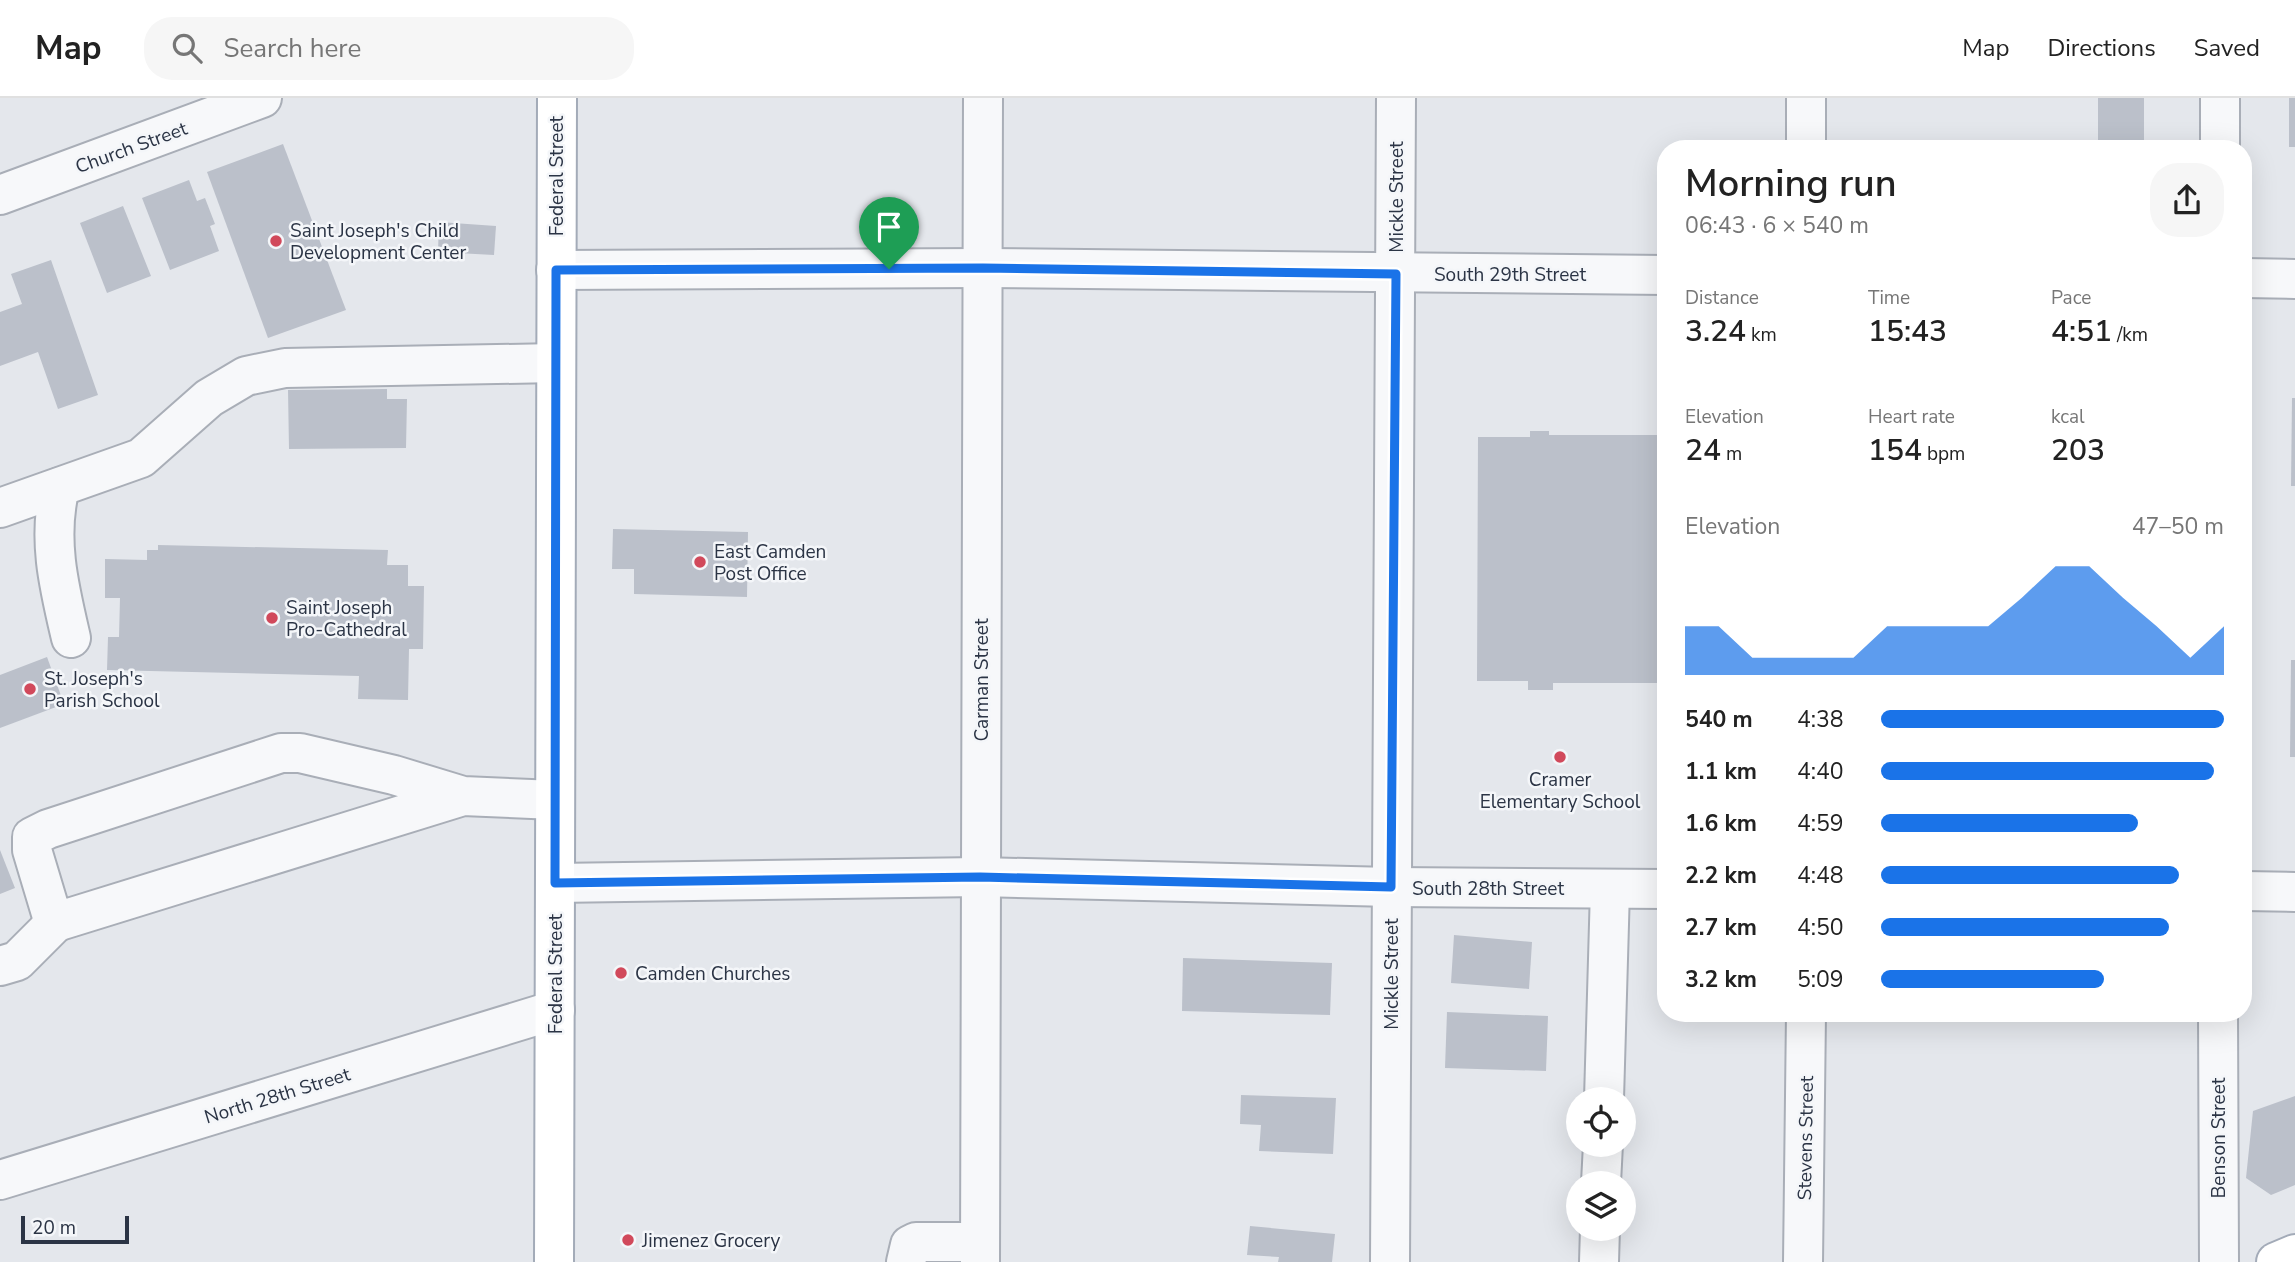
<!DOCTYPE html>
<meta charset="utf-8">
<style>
body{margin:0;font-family:"Nunito Sans",sans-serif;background:#f6f6f6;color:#222;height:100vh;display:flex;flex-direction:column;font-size:26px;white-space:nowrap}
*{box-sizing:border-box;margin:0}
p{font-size:23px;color:#767676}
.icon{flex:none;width:38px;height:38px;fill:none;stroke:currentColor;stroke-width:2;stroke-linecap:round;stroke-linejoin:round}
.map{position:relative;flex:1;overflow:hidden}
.side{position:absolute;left:1657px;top:42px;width:595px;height:882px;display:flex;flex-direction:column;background:#fff;border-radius:28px;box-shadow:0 7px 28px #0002}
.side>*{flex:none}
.controls{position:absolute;left:1566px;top:989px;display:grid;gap:14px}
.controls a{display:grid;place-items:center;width:70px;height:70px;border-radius:50%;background:#fff;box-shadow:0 7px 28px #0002;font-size:35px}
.scale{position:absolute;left:21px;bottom:18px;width:108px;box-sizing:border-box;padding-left:7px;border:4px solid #2b3445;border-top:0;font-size:19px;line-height:24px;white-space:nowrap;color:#2b3445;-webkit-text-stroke:5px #f4f6f9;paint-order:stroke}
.pin{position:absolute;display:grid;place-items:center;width:60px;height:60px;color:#fff;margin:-72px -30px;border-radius:50% 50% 50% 0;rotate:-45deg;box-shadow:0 0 7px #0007}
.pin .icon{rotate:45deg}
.round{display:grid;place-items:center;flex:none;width:74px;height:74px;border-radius:28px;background:#f6f6f6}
.headline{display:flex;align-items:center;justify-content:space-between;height:119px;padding:0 28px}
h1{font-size:38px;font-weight:600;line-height:52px}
.figures{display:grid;grid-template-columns:repeat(3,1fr);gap:10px;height:119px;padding:7px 28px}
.figures div{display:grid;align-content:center}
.figures b{font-size:30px;font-weight:600}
.figures small{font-size:19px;font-weight:400}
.figures p{font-size:19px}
.chart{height:196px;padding:14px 28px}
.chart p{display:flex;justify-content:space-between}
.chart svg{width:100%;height:126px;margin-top:7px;fill:#1a73e8;opacity:.7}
ul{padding:0 28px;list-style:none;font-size:23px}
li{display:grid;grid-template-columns:112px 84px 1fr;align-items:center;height:52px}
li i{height:18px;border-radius:9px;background:#1a73e8}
header{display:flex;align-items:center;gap:42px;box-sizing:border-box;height:98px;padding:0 35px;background:#fff;border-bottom:2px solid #e0e0e0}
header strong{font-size:33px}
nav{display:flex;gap:38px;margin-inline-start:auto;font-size:24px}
.search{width:490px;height:63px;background:#f6f6f6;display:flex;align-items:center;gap:18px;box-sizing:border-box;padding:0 24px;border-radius:28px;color:#767676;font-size:26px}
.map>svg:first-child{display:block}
.building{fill:#bbc0ca}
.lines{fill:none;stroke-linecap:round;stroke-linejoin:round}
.minor-casing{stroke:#a9aeb7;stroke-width:42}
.major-casing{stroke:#a3abb8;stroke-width:42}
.minor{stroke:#f7f8fa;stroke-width:38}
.major{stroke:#fff;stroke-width:38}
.route-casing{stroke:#fff;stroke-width:14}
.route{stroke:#1a73e8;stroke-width:9}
.poi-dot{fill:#d1495b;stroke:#f4f6f9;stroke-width:2.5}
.labels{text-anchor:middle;stroke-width:5;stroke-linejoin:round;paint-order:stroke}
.street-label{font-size:19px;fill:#2b3445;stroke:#f4f6f9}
.poi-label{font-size:19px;fill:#2b3445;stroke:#f4f6f9;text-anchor:start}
</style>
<header>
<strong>Map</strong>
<div class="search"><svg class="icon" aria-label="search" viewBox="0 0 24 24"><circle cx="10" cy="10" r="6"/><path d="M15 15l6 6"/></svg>Search here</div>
<nav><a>Map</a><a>Directions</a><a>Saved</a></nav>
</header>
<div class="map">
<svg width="2295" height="1164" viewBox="0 0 2295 1164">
<rect width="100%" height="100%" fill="#e4e7ec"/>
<g class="building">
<polygon points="2098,0 2144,0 2144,48 2119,48 2119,51 2030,51 2030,47 2098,47"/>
<rect x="2289" y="0" width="6" height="49"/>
<polygon points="283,46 346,212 268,240 207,74"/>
<polygon points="189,82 197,103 205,100 215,126 210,128 219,153 170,172 142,100"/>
<polygon points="123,108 151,178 107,195 80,125"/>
<polygon points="439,124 496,128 494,157 438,154"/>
<polygon points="51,162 98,297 58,311 38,254 0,268 0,214 22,206 11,176"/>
<polygon points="387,291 387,301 407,301 406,350 289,351 288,292"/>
<polygon points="2292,300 2295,300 2295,388 2291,388"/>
<polygon points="1530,333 1549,333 1549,337 1666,337 1666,585 1553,585 1553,592 1528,592 1528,583 1477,583 1478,339 1530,339"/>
<polygon points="613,431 748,434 747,499 634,496 634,471 612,471"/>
<polygon points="158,447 388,452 387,467 408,467 408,488 424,488 423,551 409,551 408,602 358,601 359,578 107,572 108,539 119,539 120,500 105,500 105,461 147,462 147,452 158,452"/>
<polygon points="47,559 64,606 0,630 0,577"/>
<polygon points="2291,562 2295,562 2295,659 2290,659"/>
<polygon points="0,752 15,790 0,796"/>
<polygon points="1454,837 1532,844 1529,891 1451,885"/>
<polygon points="1183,860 1332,865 1330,917 1182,913"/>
<polygon points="1447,914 1548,918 1546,973 1445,970"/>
<polygon points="1241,997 1336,1000 1333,1056 1259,1053 1261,1027 1240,1026"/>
<polygon points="2295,998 2295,1087 2271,1097 2246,1080 2253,1013"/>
<polygon points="1250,1128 1335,1136 1332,1164 1278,1164 1279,1159 1247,1157"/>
</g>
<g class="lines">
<g class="minor-casing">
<g id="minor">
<polyline points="1806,51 1806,0"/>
<polyline points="2220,51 2220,0"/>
<polyline points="0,97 262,0"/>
<polyline points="556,172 983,170 1666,177"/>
<polyline points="2244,180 2295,181"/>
<path d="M 60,389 C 47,441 59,489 71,540"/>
<polyline points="0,410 141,360 209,300 246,278 285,270 556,265"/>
<polyline points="463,698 56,824 53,822 32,752 32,739 48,731 281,655 300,655 394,677 463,698 555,702"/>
<polyline points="555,785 980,779 1391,789 1666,791"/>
<polyline points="2244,793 2295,794"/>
<polyline points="0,868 17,863 56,824"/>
<polyline points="2218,915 2219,1164"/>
<polyline points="1604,1001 1610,791"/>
<polyline points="0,1082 555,912"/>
<polyline points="1601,1085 1603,1046"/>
<polyline points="906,1164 910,1147 916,1144 980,1144"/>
<polyline points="980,1164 983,0"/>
<polyline points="1390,1164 1396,0"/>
<polyline points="1599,1164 1600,1130"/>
<polyline points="1803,1164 1806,915"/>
</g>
</g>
<g class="major-casing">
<g id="major">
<polyline points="554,1164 557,0"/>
<polyline points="2276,1164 2295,1156"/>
</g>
</g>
<use href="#minor" class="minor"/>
<use href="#major" class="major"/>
</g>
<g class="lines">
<g class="route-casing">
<polygon id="route" points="983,170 1396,176 1391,789 980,779 555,785 556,172"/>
</g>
<use href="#route" class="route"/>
</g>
<g class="poi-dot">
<circle cx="276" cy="143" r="7"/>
<circle cx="700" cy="464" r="7"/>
<circle cx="272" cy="520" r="7"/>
<circle cx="30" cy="591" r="7"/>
<circle cx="1560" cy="659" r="7"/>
<circle cx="621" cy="875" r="7"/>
<circle cx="628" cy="1142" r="7"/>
</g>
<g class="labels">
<g class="street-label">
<text transform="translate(131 49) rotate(-20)" y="7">Church Street</text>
<text transform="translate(556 78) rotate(-90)" y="7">Federal Street</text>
<text transform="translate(1396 99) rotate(-90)" y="7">Mickle Street</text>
<text x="1510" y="183">South 29th Street</text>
<text transform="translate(981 582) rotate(-90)" y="7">Carman Street</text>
<text x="1488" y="797">South 28th Street</text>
<text transform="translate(555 876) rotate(-90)" y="7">Federal Street</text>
<text transform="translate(1391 876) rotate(-90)" y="7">Mickle Street</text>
<text transform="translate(277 997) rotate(-17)" y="7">North 28th Street</text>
<text transform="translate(1805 1040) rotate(-89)" y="7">Stevens Street</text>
<text transform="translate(2218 1040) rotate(-90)" y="7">Benson Street</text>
</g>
<g class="poi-label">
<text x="290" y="139">Saint Joseph's Child<tspan x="290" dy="22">Development Center</tspan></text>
<text x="714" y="460">East Camden<tspan x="714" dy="22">Post Office</tspan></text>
<text x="286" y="516">Saint Joseph<tspan x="286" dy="22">Pro-Cathedral</tspan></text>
<text x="44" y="587">St. Joseph's<tspan x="44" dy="22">Parish School</tspan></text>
<text x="1560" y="688" text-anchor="middle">Cramer<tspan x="1560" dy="22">Elementary School</tspan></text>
<text x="635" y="882">Camden Churches</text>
<text x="642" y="1149">Jimenez Grocery</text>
</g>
</g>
</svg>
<div class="controls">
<a><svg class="icon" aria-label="locate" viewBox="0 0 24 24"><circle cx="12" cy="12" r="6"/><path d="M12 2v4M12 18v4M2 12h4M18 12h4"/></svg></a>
<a><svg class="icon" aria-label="layers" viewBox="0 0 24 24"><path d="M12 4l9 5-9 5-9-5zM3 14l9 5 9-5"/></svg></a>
</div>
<div class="scale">20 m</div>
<div class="pin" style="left:889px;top:171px;background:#1e9e55"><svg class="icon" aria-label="arrive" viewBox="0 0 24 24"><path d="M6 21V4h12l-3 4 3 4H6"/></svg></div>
<section class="side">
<div class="headline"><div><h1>Morning run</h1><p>06:43 · 6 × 540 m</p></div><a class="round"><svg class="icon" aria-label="share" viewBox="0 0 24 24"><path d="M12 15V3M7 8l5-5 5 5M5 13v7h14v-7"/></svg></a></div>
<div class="figures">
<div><p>Distance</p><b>3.24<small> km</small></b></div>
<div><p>Time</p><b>15:43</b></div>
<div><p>Pace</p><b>4:51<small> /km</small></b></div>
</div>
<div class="figures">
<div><p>Elevation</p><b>24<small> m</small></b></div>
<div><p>Heart rate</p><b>154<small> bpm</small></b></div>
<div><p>kcal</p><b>203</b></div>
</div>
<div class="chart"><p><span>Elevation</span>47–50 m</p>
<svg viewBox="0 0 160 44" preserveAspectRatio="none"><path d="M0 44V27L10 27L20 38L30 38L40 38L50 38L60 27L70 27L80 27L90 27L100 17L110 6L120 6L130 17L140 27L150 38L160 27V44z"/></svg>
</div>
<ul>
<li><b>540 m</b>4:38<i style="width:100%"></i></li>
<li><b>1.1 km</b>4:40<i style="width:97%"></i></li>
<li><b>1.6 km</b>4:59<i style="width:75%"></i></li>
<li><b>2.2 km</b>4:48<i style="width:87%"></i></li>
<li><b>2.7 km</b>4:50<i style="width:84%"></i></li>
<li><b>3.2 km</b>5:09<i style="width:65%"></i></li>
</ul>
</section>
</div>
